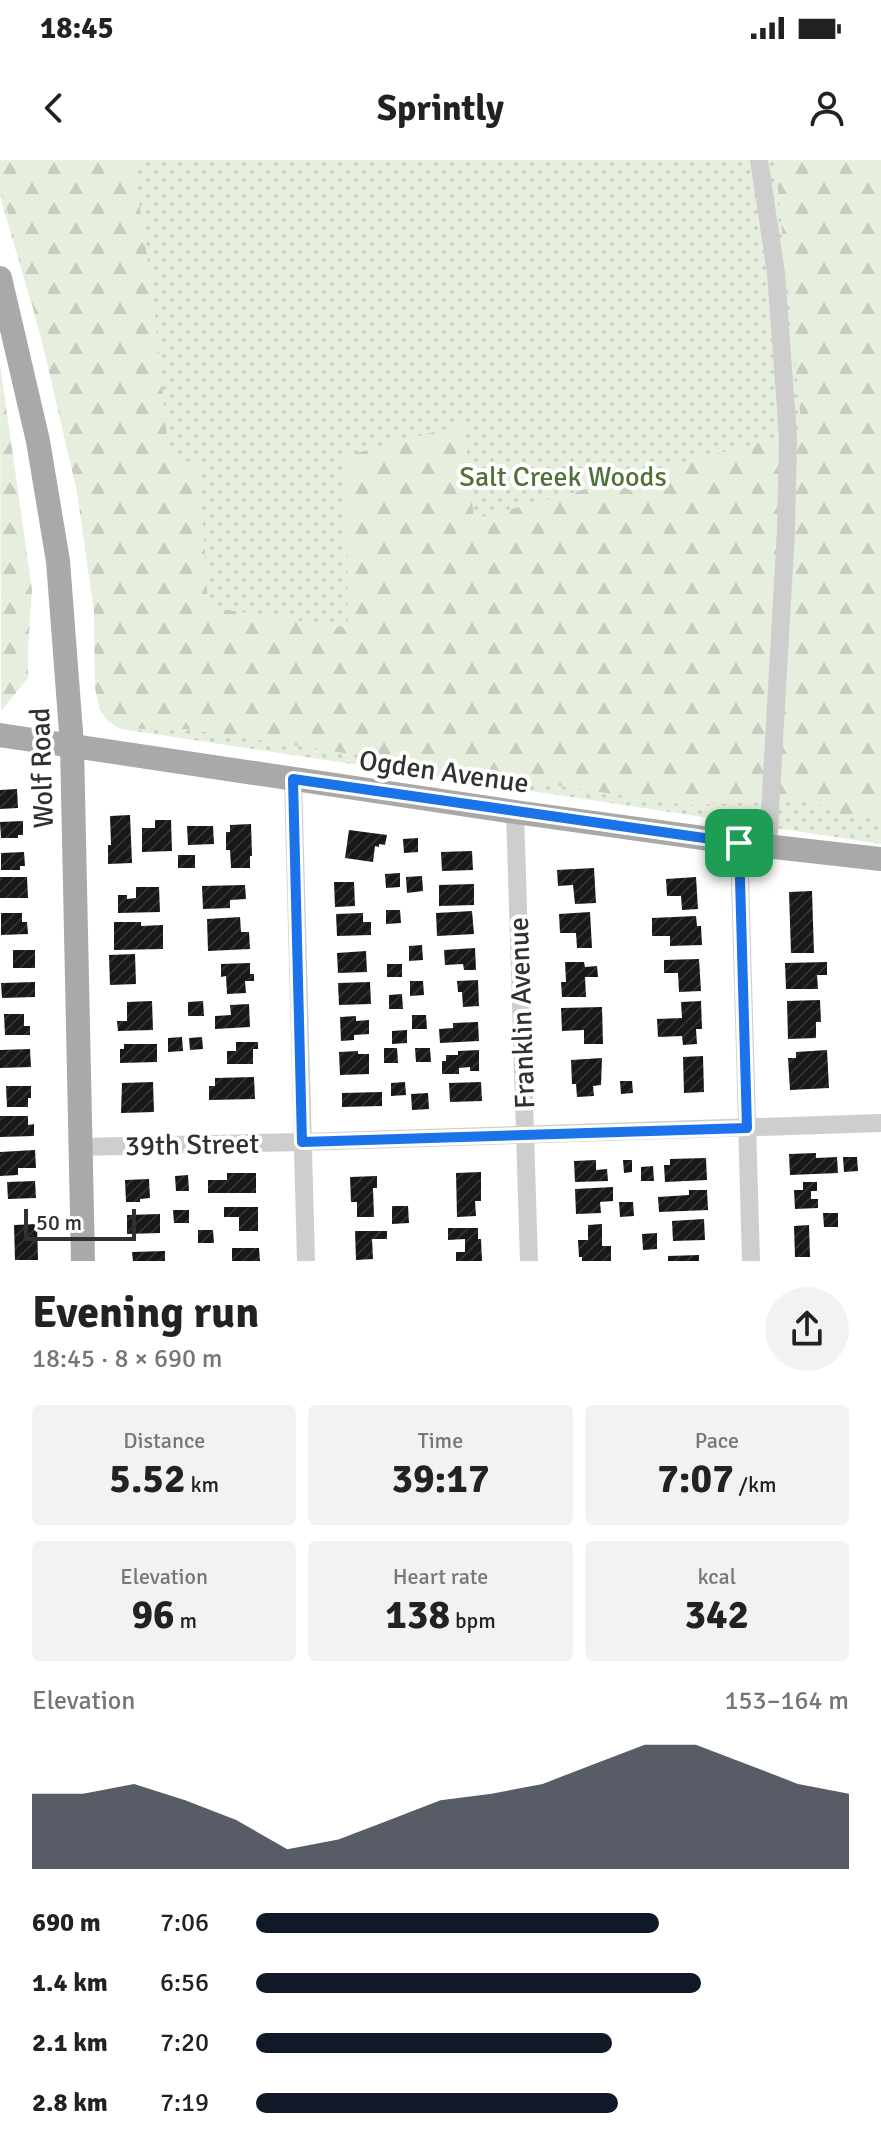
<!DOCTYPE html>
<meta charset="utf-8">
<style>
body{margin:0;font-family:Signika,sans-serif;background:#f2f2f2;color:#222;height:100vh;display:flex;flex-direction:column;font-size:30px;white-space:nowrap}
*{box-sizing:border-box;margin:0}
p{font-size:26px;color:#767676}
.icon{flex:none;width:44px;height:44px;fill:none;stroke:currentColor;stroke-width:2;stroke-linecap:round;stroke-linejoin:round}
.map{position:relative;height:1101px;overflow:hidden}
.side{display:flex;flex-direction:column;background:#fff;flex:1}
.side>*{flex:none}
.scale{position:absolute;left:24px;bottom:20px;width:112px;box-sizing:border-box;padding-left:8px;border:4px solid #313131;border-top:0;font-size:22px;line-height:28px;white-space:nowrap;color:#313131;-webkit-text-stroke:6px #fff;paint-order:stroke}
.pin{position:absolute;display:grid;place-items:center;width:68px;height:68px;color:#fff;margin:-34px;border-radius:16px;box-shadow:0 4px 12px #0006}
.round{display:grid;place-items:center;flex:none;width:84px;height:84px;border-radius:42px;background:#f2f2f2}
.headline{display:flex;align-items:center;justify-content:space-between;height:136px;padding:0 32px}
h1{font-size:44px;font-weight:800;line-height:60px}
.figures{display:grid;grid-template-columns:repeat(3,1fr);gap:12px;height:136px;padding:8px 32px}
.figures div{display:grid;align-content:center;border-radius:8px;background:#f2f2f2;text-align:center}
.figures b{font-size:40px;font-weight:800}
.figures small{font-size:22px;font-weight:400}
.figures p{font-size:22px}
.chart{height:224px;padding:16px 32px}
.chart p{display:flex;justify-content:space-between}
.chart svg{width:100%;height:144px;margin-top:8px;fill:#111827;opacity:.7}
ul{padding:0 32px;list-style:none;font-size:26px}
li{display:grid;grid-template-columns:128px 96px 1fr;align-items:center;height:60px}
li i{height:20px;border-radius:10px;background:#111827}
.status{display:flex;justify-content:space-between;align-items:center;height:56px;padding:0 40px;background:#fff;direction:ltr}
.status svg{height:22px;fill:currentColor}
header{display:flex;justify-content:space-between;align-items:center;height:104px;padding:0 32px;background:#fff;font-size:36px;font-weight:800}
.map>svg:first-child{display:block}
.green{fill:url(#green-dots)}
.forest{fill:url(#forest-firs)}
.building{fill:url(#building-hatch)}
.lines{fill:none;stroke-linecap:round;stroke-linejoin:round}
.minor{stroke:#cecece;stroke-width:18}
.major{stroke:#a9a9a9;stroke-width:24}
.route-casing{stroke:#fff;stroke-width:16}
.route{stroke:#1a73e8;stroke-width:10}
.labels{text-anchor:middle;stroke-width:8;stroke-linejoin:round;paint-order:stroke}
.park-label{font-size:28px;fill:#507239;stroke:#fff}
.street-label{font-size:28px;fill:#313131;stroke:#fff}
</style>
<div class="status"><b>18:45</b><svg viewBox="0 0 49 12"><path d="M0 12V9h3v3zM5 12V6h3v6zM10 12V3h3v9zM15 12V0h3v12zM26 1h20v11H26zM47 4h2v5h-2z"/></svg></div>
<header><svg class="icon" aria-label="back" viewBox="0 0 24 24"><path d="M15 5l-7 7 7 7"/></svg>Sprintly<svg class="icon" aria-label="person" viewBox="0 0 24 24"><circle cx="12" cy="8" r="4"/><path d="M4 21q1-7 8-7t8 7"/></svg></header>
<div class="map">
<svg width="881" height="1101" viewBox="0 0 881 1101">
<defs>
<pattern id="green-dots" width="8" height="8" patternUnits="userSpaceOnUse" patternTransform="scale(2)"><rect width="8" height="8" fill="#e6efde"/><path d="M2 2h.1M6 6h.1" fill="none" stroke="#c6cdbf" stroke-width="1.8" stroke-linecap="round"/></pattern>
<pattern id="forest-firs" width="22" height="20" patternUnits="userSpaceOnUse" patternTransform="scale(2)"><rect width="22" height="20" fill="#e6efde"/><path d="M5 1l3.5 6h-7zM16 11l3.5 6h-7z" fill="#c6cdbf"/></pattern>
<pattern id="building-hatch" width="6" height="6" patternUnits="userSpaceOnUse" patternTransform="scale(2)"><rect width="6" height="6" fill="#181818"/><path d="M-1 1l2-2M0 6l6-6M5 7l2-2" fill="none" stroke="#313131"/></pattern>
</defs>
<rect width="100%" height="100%" fill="#fff"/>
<polygon class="green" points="0,0 881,0 881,684 121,569 108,561 100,550 95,528 94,450 77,331 42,181 0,36"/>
<g class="forest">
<path d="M 0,0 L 133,0 L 154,144 L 169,298 L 199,303 L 208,447 L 348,468 L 346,296 L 464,264 L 474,359 L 802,271 L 775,0 L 881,0 L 881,654 C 871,653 865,656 855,658 C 841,660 825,649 814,641 L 686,645 L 186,569 L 121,569 L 108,561 L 100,550 L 95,528 L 94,450 L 77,331 L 42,181 L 0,24 Z"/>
<polygon points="0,204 32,430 28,487 28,518 1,551"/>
</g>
<g class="building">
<polygon points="17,629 18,648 0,649 0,630"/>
<polygon points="130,655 132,703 108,704 108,685 111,685 110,656"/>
<polygon points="155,660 171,660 172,691 142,692 142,668 155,668"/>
<polygon points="23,661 23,675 18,675 18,678 1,678 0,662"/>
<polygon points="251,664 252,696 250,696 250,708 231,708 230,690 226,690 226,672 230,672 230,665"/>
<polygon points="187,666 213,666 214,684 188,685"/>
<polygon points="349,670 387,675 385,685 379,684 379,687 375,686 373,702 345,698"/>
<polygon points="418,678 418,692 404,693 403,679"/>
<polygon points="472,691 473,710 442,711 441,692"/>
<polygon points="24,692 25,706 20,706 20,710 1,710 1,693"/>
<rect x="178" y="695" width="17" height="13"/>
<polygon points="594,708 596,743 575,744 573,725 558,726 557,710"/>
<polygon points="400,713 400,727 386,728 385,714"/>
<polygon points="422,716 423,731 407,733 406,717"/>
<polygon points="0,717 27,717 28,738 0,738"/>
<polygon points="696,717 698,749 682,750 681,736 667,736 666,719"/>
<polygon points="334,722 354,722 355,746 335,747"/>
<polygon points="474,724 474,745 439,746 439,725"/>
<polygon points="245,725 246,739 230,740 230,748 203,749 202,726"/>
<polygon points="136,727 159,727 160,752 118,753 118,735 127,735 127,739 136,738"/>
<polygon points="812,731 814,793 791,793 789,732"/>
<polygon points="386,750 400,750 401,763 386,764"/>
<polygon points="472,751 474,774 437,776 436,753"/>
<polygon points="590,752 592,788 577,788 576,773 560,773 559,754"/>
<polygon points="1,753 22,753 22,762 27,762 28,774 1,775"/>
<polygon points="363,753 363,762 371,762 371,775 337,776 336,754"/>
<polygon points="696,756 697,766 701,766 702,785 670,786 670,776 652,776 652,758"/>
<polygon points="240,757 241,772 249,772 250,789 208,791 207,759"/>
<polygon points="114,762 141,762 141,766 163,765 163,789 114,790"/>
<polygon points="422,785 423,800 409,801 409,786"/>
<polygon points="475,788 476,810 464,810 463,804 445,805 444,790"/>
<rect x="13" y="790" width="22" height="18"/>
<polygon points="366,791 367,812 338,813 337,793"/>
<polygon points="135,794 136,824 110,825 109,795"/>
<polygon points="699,799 701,831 679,832 678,813 664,813 664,800"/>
<polygon points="565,802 584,802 585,807 597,806 598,817 585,817 586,837 562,837 561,822 566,822"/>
<polygon points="827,802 827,815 817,815 818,829 786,829 785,803"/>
<polygon points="250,803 250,814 254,814 254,821 245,821 246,833 227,834 226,816 221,817 221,804"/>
<rect x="387" y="804" width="15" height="13"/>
<polygon points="478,820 479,846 463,847 462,832 458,832 457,821"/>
<polygon points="410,821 423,821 424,835 410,836"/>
<polygon points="35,822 35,837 2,838 1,823"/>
<polygon points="370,822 371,844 339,845 338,823"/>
<polygon points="402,834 403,849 389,849 389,835"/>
<polygon points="820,840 821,862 816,862 816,878 788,879 787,841"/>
<polygon points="152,841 153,870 118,871 117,861 127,861 127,842"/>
<polygon points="203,841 204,856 188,856 188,842"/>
<polygon points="701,841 702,869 696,869 697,884 683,885 682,876 658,877 657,859 682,858 681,842"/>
<polygon points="249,844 250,867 215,869 215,856 231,855 230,845"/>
<polygon points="602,847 603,884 584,884 584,870 562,871 561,848"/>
<polygon points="4,854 24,854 24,866 30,866 30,875 5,875"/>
<polygon points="412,855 426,855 427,869 412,869"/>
<polygon points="356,856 356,861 369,860 369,874 354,875 354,880 341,881 340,857"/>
<polygon points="478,862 479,881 440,883 439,869 453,868 453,863"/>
<polygon points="407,870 407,883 392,884 392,871"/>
<polygon points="182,877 183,891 168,892 168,878"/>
<polygon points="202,877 203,889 190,890 189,878"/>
<polygon points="236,882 258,882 258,889 253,889 253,904 227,904 227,891 236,891"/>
<polygon points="124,884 157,884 157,902 120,903 120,889 124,889"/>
<polygon points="384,888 397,888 398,903 384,903"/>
<polygon points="415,888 430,888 431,902 416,902"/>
<polygon points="30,889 31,907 0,908 0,890"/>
<polygon points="479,890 479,911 470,911 470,907 459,908 459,914 442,914 442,901 446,901 446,895 458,895 458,891"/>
<polygon points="827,890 829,928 790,930 788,898 796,898 796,892"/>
<polygon points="358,891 358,894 369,894 369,914 340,915 339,892"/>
<polygon points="703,896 704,932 684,933 683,897"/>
<polygon points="602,898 601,925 593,926 594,936 577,937 576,924 572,924 571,900"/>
<polygon points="254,917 255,939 209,940 209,926 215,926 215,918"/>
<polygon points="620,921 632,921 633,933 621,934"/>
<polygon points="153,922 154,952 121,953 122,923"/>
<polygon points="405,922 406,935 391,936 391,923"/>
<polygon points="481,922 482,941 450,942 449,923"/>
<polygon points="6,926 31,926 31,938 28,938 28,947 7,947"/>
<polygon points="382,932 382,946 342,947 342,933"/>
<polygon points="428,933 429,949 412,950 411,934"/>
<polygon points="0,956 28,956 28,965 34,964 34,976 0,977"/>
<polygon points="35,990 36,1008 18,1008 18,1015 0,1016 0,992"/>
<polygon points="816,993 816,998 837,997 838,1013 790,1015 789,994"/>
<polygon points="843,997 857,997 858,1011 844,1012"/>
<polygon points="706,998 707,1020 665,1022 664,1005 670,1005 670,999"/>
<polygon points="596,1000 596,1010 607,1009 608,1021 575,1022 574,1001"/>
<polygon points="623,1000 632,1000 632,1012 624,1013"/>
<polygon points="653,1006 654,1021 641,1021 641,1007"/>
<polygon points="481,1012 481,1041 475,1041 476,1056 457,1057 456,1013"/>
<polygon points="227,1013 256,1013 256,1033 208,1033 208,1020 227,1020"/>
<polygon points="188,1015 189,1031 176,1031 175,1016"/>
<polygon points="377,1016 377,1028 373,1028 374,1057 357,1057 357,1042 351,1042 350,1017"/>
<polygon points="149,1019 150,1038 140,1039 140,1042 126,1042 125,1020"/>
<polygon points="35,1021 36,1038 8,1039 7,1022"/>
<polygon points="803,1022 817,1022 817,1031 811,1031 811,1039 818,1039 818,1048 795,1049 794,1030 803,1030"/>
<polygon points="613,1027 613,1041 600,1042 601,1053 576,1054 575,1029"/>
<polygon points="689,1030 707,1030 708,1050 659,1052 658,1037 689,1035"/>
<polygon points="619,1042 633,1042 634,1056 620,1057"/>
<polygon points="392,1046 408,1046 409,1063 392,1064"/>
<polygon points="224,1047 258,1047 258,1071 239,1071 239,1057 224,1057"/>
<polygon points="173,1050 189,1050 189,1063 174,1063"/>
<polygon points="823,1053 838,1053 838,1067 824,1067"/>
<polygon points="160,1054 160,1073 127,1074 127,1055"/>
<polygon points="704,1059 705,1080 673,1081 672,1061"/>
<polygon points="37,1064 38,1100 15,1100 14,1065"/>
<polygon points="602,1064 602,1086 611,1086 611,1101 582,1101 582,1097 579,1097 578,1080 588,1080 588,1065"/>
<polygon points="809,1065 810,1097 795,1097 794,1066"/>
<polygon points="448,1068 478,1068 478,1079 481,1079 482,1101 456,1101 456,1092 465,1092 465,1079 448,1080"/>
<polygon points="198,1070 213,1070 214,1083 198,1083"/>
<polygon points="355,1071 387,1071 387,1079 372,1079 373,1099 356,1100"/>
<polygon points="657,1073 657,1089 643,1090 642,1074"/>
<polygon points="232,1088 259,1088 260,1101 232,1101"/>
<polygon points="165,1091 165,1101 133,1101 132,1092"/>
<polygon points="699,1095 699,1101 668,1101 668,1096"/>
</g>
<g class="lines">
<g class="minor">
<polyline points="759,0 776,113 788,277 786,370 768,686"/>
<polyline points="293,619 306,1101"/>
<polyline points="515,652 529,1101"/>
<polyline points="739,683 751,1101"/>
<polyline points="80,987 302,982 881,963"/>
</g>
<g class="major">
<polyline points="0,118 38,281 58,401 72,585 83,1101"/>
<polyline points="0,575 515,652 739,683 881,699"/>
</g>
</g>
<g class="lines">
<g class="route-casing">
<polygon id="route" points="293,619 739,683 747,968 302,982"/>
</g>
<use href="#route" class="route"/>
</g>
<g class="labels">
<g class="park-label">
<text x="563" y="326">Salt Creek Woods</text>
</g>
<g class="street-label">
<text transform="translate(41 608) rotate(-92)" y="10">Wolf Road</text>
<text transform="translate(444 611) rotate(8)" y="10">Ogden Avenue</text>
<text transform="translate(521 853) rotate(-92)" y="10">Franklin Avenue</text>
<text transform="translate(192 984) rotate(-1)" y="10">39th Street</text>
</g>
</g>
</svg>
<div class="scale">50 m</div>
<div class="pin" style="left:739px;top:683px;background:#1e9e55"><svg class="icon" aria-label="arrive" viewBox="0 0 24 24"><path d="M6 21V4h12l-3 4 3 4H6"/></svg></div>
</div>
<section class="side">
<div class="headline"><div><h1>Evening run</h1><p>18:45 · 8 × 690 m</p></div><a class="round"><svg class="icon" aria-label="share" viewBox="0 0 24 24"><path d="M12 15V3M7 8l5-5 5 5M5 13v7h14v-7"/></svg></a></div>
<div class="figures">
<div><p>Distance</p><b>5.52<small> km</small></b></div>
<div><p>Time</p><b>39:17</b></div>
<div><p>Pace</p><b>7:07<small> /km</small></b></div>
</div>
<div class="figures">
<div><p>Elevation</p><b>96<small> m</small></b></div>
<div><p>Heart rate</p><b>138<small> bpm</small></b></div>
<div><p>kcal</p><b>342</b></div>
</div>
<div class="chart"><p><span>Elevation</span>153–164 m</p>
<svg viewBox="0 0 160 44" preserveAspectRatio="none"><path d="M0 44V21L10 21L20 18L30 23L40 29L50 38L60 35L70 29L80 23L90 21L100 18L110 12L120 6L130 6L140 12L150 18L160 21V44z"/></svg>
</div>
<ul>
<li><b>690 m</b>7:06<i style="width:68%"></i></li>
<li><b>1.4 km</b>6:56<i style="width:75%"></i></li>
<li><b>2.1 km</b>7:20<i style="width:60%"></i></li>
<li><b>2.8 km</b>7:19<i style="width:61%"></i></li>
</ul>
</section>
